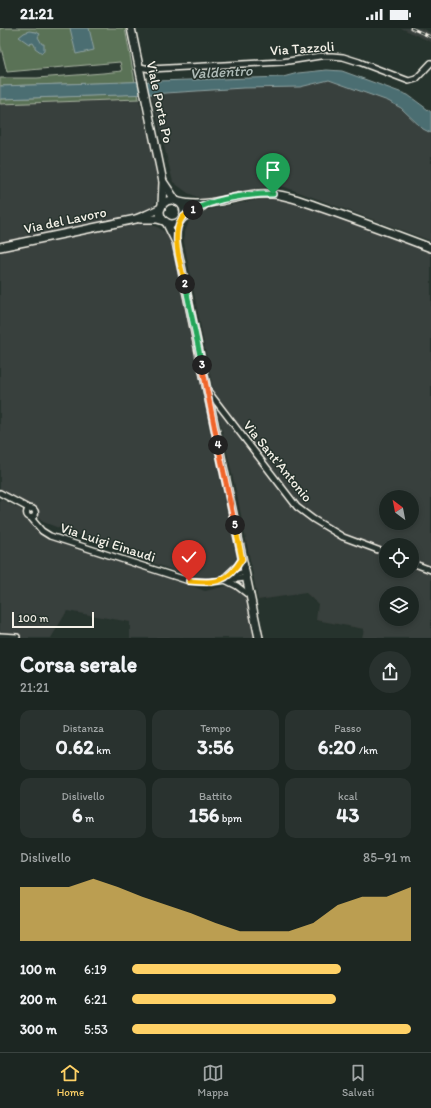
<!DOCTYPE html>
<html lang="it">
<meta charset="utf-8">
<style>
body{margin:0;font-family:Itim,sans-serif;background:#29322f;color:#f1f3f6;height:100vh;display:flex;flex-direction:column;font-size:15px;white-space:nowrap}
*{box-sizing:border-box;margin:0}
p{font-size:13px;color:#a0a5a5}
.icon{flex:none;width:22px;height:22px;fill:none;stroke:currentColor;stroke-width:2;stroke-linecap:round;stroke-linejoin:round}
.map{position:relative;height:610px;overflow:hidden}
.drawer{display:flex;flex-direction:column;background:#1c2622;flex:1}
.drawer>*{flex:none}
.needle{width:26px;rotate:328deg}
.tools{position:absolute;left:379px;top:462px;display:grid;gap:8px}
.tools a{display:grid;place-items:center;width:40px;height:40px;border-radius:50%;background:#1c2622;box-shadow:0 2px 6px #0003,0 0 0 1px #3a4340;font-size:20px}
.scale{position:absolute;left:12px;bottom:10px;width:82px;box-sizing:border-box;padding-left:4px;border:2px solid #f4f1e8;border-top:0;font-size:11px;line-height:14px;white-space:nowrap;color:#f4f1e8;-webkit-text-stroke:3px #26332d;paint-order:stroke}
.pin{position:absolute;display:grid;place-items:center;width:34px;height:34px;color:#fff;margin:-41px -17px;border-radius:50% 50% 50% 0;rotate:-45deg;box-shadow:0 0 4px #0007}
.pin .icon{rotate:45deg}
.km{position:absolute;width:20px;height:20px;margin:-10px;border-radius:50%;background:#222;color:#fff;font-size:11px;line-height:20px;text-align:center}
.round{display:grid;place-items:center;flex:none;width:42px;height:42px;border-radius:21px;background:#29322f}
.summary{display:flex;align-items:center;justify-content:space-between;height:68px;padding:0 20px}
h1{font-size:22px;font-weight:700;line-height:30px}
.figures{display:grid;grid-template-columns:repeat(3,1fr);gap:6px;height:68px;padding:4px 20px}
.figures div{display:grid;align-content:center;border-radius:10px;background:#29322f;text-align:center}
.figures b{font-size:20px;font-weight:700}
.figures small{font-size:11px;font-weight:400}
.figures p{font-size:11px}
.chart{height:112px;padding:8px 20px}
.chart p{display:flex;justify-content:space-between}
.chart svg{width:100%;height:72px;margin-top:4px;fill:#ffd166;opacity:.7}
ul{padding:0 20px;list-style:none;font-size:13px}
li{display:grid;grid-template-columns:64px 48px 1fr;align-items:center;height:30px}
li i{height:10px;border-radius:5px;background:#ffd166}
.status{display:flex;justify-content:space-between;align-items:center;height:28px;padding:0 20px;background:#1c2622;direction:ltr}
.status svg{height:11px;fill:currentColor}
.tabs{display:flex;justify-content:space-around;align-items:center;height:56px;border-top:1px solid #3a4340;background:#1c2622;font-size:11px;color:#a0a5a5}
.tabs a{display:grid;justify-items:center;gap:2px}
.tabs .active{color:#ffd166}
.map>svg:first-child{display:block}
.built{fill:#393f3c;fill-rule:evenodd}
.green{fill:#5a7257;stroke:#a7b2a0}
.water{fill:#4b6e72;stroke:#8fa2a1}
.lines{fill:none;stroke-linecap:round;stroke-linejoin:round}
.street-casing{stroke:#f4f1e8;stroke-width:8}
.secondary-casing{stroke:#f4f1e8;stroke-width:10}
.street{stroke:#26332d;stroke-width:5}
.secondary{stroke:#26332d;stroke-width:7}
.rail-casing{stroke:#f4f1e8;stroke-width:3}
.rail{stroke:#26332d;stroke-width:1.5;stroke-dasharray:4.5;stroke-linecap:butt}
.split-1-casing{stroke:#fff;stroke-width:8}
.split-2-casing{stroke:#fff;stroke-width:8}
.split-3-casing{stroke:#fff;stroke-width:8}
.split-4-casing{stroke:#fff;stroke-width:8}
.split-5-casing{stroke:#fff;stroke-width:8}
.split-6-casing{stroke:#fff;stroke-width:8}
.split-1{stroke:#22a559;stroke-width:5}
.split-2{stroke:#f5b400;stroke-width:5}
.split-3{stroke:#22a559;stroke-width:5}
.split-4{stroke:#f0652b;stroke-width:5}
.split-5{stroke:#f0652b;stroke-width:5}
.split-6{stroke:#f5b400;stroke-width:5}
.labels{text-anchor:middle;stroke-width:3;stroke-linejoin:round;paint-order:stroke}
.street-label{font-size:14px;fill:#f4f1e8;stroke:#26332d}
.water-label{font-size:15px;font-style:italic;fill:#b0bdb9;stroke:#26332d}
</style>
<div class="status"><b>21:21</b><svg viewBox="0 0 49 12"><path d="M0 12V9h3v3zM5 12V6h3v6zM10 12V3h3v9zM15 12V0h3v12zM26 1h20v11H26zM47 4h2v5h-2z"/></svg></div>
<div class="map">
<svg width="431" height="610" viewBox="0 0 431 610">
<rect width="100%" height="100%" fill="#26332d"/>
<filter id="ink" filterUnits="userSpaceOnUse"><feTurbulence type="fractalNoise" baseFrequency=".025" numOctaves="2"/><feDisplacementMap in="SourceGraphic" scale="8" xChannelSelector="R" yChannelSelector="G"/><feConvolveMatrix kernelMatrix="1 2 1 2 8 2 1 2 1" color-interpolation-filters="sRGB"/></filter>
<g filter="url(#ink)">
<g class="built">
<polygon points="401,0 421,0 431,5 431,14"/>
<polygon points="329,52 388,73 401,80 423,101 431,105 431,213 285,159 277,158 260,160 204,172 188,165 173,154 151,66 243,60 300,59"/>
<polygon points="139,71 152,122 159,162 156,174 152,179 145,183 130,187 0,214 0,76"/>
<path d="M 271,169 L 298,174 L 431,223 L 431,610 L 362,610 L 364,601 L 316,592 L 318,576 L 306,565 L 258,572 L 238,472 L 215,372 L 184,214 L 185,204 L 189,193 L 194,188 L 205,182 ZM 386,469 L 412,469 L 412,495 L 386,495 ZM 386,517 L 412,517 L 412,543 L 386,543 ZM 386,565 L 412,565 L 412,591 L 386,591 Z"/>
<polygon points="147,195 159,200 167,206 175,217 206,374 239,529 238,538 234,544 223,551 207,555 43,494 26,475 0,461 0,224 132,197"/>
<polygon points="0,471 20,481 39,501 205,563 244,554 256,610 130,610 130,594 67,583 51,610 0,610"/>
</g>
<g class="green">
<polygon points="0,0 125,0 135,54 0,58 0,50 37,50 103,45 122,43 120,34 7,44 0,16"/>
<polygon points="138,66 139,71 0,76 0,71"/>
</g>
<g class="water">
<polygon points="70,0 89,0 94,22 76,26"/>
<polygon points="29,3 36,4 40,6 38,9 42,16 44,16 44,22 42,25 35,20 35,18 33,15 29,16 19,9 24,5"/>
<polygon points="327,42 342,43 408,67 431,84 431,105 423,101 401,80 388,73 329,52 300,59 243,60 151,66 0,71 0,58 283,49 298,45"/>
</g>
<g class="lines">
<g class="street-casing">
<g id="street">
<polyline points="140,39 150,41 282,34 320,28 332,28 343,29 359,34 409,53 416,51 431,35"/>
<polyline points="208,363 297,479 313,491 343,509 386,525"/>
<polyline points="0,465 30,481"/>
<circle cx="31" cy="485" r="4.5"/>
<polyline points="31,490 42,503 50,508 189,553 209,554 246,550"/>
<polyline points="412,535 431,542"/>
<polyline points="228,549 245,544"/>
<polyline points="222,552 237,538 242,531"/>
<polyline points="227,553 237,558 250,568"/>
<polyline points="0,608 17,609"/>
</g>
</g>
<g class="secondary-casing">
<g id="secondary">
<polyline points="131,0 163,154 162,177"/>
<polyline points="164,155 176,173"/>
<circle cx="172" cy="184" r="12"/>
<path d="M 179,174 C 211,182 240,163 272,166 C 288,167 304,174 319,179 C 357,192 394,206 431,220"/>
<polyline points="182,190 203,178"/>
<polyline points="140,191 157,191 164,193"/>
<polyline points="166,194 176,214 259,610"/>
<polyline points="0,219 136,191 146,187 161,180"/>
</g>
</g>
<use href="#street" class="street"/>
<use href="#secondary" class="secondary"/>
<g class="rail-casing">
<polyline id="rail" points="411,0 431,9"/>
</g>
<use href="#rail" class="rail"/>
</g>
</g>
<g class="lines" filter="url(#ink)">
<g class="split-1-casing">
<path id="split-1" d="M 193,182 C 217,171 247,166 273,166"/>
</g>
<g class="split-2-casing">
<path id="split-2" d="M 185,256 C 181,238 171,208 181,192 C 183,187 189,185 193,182"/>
</g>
<g class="split-3-casing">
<polyline id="split-3" points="185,256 202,337"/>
</g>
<g class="split-4-casing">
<polyline id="split-4" points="202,337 218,417"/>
</g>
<g class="split-5-casing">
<polyline id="split-5" points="218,417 235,497"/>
</g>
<g class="split-6-casing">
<path id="split-6" d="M 189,553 C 216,555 227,556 242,531 L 235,497"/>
</g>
<use href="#split-1" class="split-1"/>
<use href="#split-2" class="split-2"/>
<use href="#split-3" class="split-3"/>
<use href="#split-4" class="split-4"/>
<use href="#split-5" class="split-5"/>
<use href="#split-6" class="split-6"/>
</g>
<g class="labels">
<g class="street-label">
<text transform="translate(302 20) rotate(-4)" y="5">Via Tazzoli</text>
<text transform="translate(160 74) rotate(78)" y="5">Viale Porta Po</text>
<text transform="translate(65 192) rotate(-12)" y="5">Via del Lavoro</text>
<text transform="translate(278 433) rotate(51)" y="5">Via Sant'Antonio</text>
<text transform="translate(108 514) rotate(18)" y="5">Via Luigi Einaudi</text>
</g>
<g class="water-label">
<text transform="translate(221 44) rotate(-3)" y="5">Valdentro</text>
</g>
</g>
</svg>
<div class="tools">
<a><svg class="needle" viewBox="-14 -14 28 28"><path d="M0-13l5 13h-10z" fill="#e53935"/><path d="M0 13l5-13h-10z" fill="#a0a5a5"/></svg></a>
<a><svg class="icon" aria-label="locate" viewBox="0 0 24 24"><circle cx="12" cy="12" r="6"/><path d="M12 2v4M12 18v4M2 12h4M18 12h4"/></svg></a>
<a><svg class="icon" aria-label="layers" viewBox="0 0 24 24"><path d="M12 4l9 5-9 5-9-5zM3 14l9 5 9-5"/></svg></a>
</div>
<div class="scale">100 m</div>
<div class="pin" style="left:273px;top:166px;background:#1e9e55"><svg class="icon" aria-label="arrive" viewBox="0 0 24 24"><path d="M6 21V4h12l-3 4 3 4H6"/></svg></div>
<div class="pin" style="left:189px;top:553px;background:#d93025"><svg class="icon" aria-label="check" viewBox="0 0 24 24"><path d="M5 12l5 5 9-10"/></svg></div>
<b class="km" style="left:193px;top:182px">1</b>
<b class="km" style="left:185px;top:256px">2</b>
<b class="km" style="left:202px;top:337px">3</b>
<b class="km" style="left:218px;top:417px">4</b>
<b class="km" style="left:235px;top:497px">5</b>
</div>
<section class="drawer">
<div class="summary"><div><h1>Corsa serale</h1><p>21:21</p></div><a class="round"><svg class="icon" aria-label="share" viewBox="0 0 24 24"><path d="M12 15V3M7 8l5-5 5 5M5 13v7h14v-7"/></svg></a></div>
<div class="figures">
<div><p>Distanza</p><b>0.62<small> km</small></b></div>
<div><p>Tempo</p><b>3:56</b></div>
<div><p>Passo</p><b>6:20<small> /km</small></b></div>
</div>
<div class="figures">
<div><p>Dislivello</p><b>6<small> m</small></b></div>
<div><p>Battito</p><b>156<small> bpm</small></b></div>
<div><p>kcal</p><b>43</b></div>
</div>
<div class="chart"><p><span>Dislivello</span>85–91 m</p>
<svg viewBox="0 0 160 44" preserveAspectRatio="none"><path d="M0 44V11L10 11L20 11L30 6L40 11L50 17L60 22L70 27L80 33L90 38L100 38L110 38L120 33L130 22L140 17L150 17L160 11V44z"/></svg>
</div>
<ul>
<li><b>100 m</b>6:19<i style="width:75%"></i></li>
<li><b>200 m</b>6:21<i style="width:73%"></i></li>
<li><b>300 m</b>5:53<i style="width:100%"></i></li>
</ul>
</section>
<nav class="tabs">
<a class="active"><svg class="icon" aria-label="home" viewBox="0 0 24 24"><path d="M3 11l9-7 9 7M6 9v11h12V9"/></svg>Home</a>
<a><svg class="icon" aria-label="map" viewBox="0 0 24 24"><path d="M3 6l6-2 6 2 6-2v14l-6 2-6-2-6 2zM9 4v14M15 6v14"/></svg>Mappa</a>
<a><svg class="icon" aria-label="saved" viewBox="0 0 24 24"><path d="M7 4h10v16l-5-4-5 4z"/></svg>Salvati</a>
</nav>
